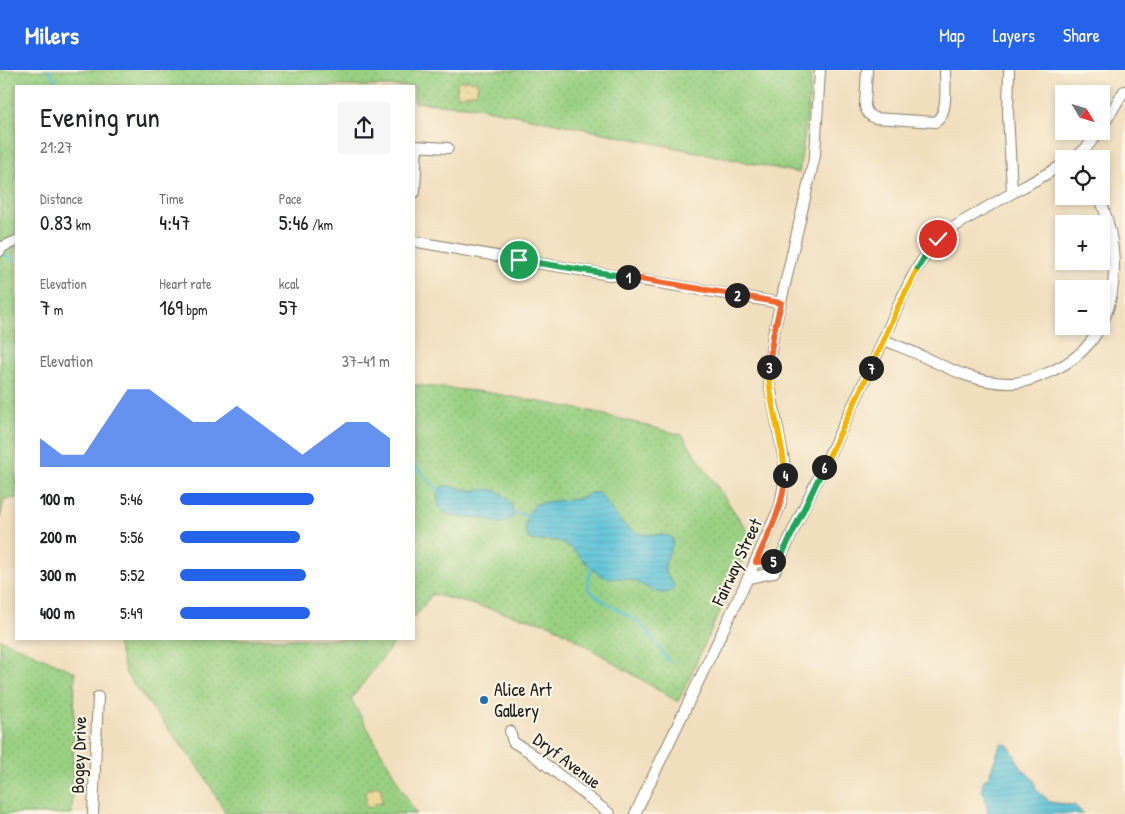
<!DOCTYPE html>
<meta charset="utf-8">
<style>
body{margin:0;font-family:"Patrick Hand",sans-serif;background:#f6f6f6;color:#202124;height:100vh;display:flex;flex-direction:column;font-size:19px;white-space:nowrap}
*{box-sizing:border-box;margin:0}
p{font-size:16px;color:#757577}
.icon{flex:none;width:28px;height:28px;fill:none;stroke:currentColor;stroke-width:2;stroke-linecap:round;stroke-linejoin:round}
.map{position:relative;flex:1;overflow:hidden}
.details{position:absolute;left:15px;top:15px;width:400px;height:555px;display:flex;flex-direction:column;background:#fff;border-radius:0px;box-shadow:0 2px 8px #0003}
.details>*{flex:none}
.needle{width:32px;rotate:128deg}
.fabs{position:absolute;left:1055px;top:15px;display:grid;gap:10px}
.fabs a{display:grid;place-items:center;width:55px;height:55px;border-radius:0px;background:#fff;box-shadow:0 2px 8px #0003;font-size:25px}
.pin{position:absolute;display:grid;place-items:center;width:42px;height:42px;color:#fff;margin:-21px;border:2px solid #fff;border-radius:50%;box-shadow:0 1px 5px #0007}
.km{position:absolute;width:25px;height:25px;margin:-12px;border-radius:50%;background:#222;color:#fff;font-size:14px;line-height:25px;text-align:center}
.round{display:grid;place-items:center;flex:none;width:52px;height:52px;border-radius:0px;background:#f6f6f6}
.overview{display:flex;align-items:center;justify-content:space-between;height:85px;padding:0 25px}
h1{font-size:28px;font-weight:600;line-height:38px}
.metrics{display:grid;grid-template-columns:repeat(3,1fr);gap:8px;height:85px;padding:5px 25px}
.metrics div{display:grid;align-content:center}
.metrics b{font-size:21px;font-weight:600}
.metrics small{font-size:14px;font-weight:400}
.metrics p{font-size:14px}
.chart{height:140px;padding:10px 25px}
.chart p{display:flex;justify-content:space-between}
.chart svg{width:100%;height:90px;margin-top:5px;fill:#2563eb;opacity:.7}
ul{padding:0 25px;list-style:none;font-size:16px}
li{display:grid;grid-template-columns:80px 60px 1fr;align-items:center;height:38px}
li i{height:12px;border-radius:6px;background:#2563eb}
header{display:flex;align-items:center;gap:30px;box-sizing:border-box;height:70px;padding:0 25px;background:#2563eb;color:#fff}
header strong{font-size:24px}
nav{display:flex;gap:28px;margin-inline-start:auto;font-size:18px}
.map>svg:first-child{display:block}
.grass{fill:url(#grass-dots);stroke:#5a764f}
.sand{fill:url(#sand-dots);stroke:#857b5d}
.water{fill:url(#water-rules);stroke:#3b6f7a}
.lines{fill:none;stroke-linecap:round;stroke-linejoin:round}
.stream{stroke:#5ac2d7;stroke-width:2.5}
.minor-casing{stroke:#867d6c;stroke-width:12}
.minor{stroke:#fff;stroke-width:10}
.split-1-casing{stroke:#fff;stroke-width:10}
.split-2-casing{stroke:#fff;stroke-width:10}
.split-3-casing{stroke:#fff;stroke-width:10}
.split-4-casing{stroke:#fff;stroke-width:10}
.split-5-casing{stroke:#fff;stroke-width:10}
.split-6-casing{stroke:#fff;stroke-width:10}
.split-7-casing{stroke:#fff;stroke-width:10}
.split-8-casing{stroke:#fff;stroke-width:10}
.split-9-casing{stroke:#fff;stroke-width:10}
.split-1{stroke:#22a559;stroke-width:6}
.split-2{stroke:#f0652b;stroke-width:6}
.split-3{stroke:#f0652b;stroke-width:6}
.split-4{stroke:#f5b400;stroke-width:6}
.split-5{stroke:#f0652b;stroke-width:6}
.split-6{stroke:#22a559;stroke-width:6}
.split-7{stroke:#f5b400;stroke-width:6}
.split-8{stroke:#f5b400;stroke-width:6}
.split-9{stroke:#22a559;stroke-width:6}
.poi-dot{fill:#1f6fb2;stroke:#fcf5e5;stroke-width:2}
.labels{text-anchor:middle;stroke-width:4.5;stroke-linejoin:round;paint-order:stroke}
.street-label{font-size:18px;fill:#1c1c1c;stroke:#fcf5e5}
.poi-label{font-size:18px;fill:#1c1c1c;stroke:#fcf5e5;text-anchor:start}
</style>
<header>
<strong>Milers</strong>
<nav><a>Map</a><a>Layers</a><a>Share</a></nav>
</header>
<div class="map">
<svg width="1125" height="744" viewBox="0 0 1125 744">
<defs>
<pattern id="grass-dots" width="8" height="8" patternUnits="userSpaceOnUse" patternTransform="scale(1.25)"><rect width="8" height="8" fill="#99d082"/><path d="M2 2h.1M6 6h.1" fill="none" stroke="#83b270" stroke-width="1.8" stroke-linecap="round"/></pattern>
<pattern id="sand-dots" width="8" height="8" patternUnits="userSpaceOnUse" patternTransform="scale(1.25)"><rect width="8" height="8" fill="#eeda9e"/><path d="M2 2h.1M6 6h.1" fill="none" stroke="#ccba88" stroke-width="1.8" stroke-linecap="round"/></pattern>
<pattern id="water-rules" width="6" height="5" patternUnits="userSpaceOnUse" patternTransform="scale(1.25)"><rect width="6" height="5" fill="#5ac2d7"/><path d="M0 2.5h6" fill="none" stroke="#4ea6b8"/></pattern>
</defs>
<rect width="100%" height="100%" fill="#fcf5e5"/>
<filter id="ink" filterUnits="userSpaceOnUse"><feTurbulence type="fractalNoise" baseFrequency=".02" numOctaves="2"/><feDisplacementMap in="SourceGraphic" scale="10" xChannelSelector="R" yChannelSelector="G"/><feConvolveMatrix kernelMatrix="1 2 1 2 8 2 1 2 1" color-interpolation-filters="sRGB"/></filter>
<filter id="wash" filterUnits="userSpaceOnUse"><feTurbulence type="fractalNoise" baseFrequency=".0096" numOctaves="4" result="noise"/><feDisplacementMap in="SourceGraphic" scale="20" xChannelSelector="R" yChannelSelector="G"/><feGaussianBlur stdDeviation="1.12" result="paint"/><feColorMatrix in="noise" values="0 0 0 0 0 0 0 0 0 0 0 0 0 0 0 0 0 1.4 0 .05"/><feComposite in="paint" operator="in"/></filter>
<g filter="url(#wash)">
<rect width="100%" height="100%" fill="#f0debc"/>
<g class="grass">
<polygon points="0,0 811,0 810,24 799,103 477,37 414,32 414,16 16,16 16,428 4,429 0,449"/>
<polygon points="414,315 485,322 590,341 682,365 753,469 678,632 552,555 432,524 414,548"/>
<polygon points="0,569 75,602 72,744 0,744"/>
<polygon points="116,569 397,569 351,629 416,744 226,744 204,705 126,604"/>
</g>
<g class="sand">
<polygon points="463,10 476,11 478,16 476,23 459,26 457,24 457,14 459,11"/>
<polygon points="377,715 381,718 382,733 379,734 376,733 372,737 369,738 365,734 366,729 365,723 369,719 372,719"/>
</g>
<g class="water">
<path d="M 443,416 C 452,415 459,419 467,420 C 484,422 492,413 507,429 C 512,435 514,439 513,447 C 498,459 494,449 479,448 C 459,446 438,451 437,424 Z"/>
<path d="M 590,423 L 599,423 C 611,436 620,457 638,463 C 650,467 662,462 673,468 C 674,479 663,489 665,499 C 666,506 673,510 674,517 C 671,521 667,524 662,523 C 649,521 639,511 627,509 C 619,507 611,510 604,507 C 587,499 579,479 560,472 C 551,468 536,473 530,469 C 524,466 525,457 526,452 C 528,446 530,439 535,435 C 544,430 566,431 577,429 C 581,428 586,425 590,423 Z"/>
<polygon points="1002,673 1009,676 1022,699 1034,710 1036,719 1050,732 1074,735 1084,744 988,744 985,725 982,721 983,711 989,706 1000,675"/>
</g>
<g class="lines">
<g class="stream">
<polyline points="49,0 59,16"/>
<polyline points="1,183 16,191"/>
<polyline points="414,395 439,421"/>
<polyline points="513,443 528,446"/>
<polyline points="591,498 588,511 589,520 605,532 637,551 648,562 669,592"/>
</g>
</g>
</g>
<g filter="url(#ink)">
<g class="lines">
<g class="minor-casing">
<g id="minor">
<path d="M 867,0 L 865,36 C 866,42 869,46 875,48 L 935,52 C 949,45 945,14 945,0"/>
<polyline points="1009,0 1008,42 1012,122"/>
<polyline points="1101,59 1124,21"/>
<polyline points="414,76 448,78"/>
<polyline points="1074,89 1086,78 1100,61"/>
<polyline points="415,122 417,76"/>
<polyline points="414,170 418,172 519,190 781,233"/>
<polyline points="0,181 2,177 16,171"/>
<path d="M 884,270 C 898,276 912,281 926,288 C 953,301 981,314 1012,313 C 1026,313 1040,306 1052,301 C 1122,270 1125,188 1099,126"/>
<polyline points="755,492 779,491"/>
<path d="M 748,508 L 773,503 L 775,501 C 805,432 840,364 872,295 C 891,256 908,202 937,171 C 948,159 964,151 977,143 C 1006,126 1035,111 1064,94"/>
<polyline points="510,661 513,672 528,681 610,744"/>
<polyline points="93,744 98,627"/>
<polyline points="635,744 748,508 780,436 785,407 784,391 769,312 769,298 773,266 815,85 820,0"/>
</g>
</g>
<use href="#minor" class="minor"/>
</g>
</g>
<g class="lines" filter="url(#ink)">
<g class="split-1-casing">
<polyline id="split-1" points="519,190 628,207"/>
</g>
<g class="split-2-casing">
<polyline id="split-2" points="628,207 737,225"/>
</g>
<g class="split-3-casing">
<polyline id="split-3" points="737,225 781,233 773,266 769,297"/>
</g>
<g class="split-4-casing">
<path id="split-4" d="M 769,297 C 768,332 783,369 785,405"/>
</g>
<g class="split-5-casing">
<path id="split-5" d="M 773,491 L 756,492 C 768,464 784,437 785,405"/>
</g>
<g class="split-6-casing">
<polyline id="split-6" points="773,491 779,491 824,397"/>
</g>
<g class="split-7-casing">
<polyline id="split-7" points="824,397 871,298"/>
</g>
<g class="split-8-casing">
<polyline id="split-8" points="871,298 898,237 918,198"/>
</g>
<g class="split-9-casing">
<polyline id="split-9" points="918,198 928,181 938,169"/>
</g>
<use href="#split-1" class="split-1"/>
<use href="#split-2" class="split-2"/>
<use href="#split-3" class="split-3"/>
<use href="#split-4" class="split-4"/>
<use href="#split-5" class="split-5"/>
<use href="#split-6" class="split-6"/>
<use href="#split-7" class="split-7"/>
<use href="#split-8" class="split-8"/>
<use href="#split-9" class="split-9"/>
</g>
<circle class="poi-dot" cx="484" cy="630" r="5"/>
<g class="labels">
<g class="street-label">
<text transform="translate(737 492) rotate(-65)" y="6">Fairway Street</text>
<text transform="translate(79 685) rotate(-88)" y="6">Bogey Drive</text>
<text transform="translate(567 691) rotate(37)" y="6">Dryf Avenue</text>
</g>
<g class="poi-label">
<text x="494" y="626">Alice Art<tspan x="494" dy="21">Gallery</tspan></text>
</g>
</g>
</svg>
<div class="fabs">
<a><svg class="needle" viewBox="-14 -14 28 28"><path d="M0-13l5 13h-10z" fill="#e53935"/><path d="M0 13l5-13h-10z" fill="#757577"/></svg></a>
<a><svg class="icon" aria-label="locate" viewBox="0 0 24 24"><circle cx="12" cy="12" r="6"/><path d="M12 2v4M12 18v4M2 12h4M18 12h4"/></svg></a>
<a>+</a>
<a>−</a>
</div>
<div class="pin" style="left:519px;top:190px;background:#1e9e55"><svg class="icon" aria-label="arrive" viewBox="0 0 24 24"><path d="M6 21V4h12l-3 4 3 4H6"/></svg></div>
<div class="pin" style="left:938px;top:169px;background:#d93025"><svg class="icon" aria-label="check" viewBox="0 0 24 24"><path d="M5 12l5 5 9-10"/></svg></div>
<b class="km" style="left:628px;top:207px">1</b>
<b class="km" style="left:737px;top:225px">2</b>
<b class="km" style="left:769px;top:297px">3</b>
<b class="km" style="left:785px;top:405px">4</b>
<b class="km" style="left:773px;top:491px">5</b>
<b class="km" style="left:824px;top:397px">6</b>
<b class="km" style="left:871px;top:298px">7</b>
<section class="details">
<div class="overview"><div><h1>Evening run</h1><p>21:27</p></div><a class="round"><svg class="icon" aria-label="share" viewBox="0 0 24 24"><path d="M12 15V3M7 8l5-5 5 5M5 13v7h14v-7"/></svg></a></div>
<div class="metrics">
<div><p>Distance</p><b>0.83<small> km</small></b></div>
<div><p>Time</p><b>4:47</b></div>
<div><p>Pace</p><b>5:46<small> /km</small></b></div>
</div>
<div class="metrics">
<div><p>Elevation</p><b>7<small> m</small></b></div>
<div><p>Heart rate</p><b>169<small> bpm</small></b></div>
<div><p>kcal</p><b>57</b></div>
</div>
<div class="chart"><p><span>Elevation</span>37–41 m</p>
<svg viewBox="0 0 160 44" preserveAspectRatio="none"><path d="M0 44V30L10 38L20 38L30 22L40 6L50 6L60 14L70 22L80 22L90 14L100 22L110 30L120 38L130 30L140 22L150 22L160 30V44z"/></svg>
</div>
<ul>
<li><b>100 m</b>5:46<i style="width:64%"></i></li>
<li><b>200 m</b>5:56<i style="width:57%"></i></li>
<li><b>300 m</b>5:52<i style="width:60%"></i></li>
<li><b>400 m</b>5:49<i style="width:62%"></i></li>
</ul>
</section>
</div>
